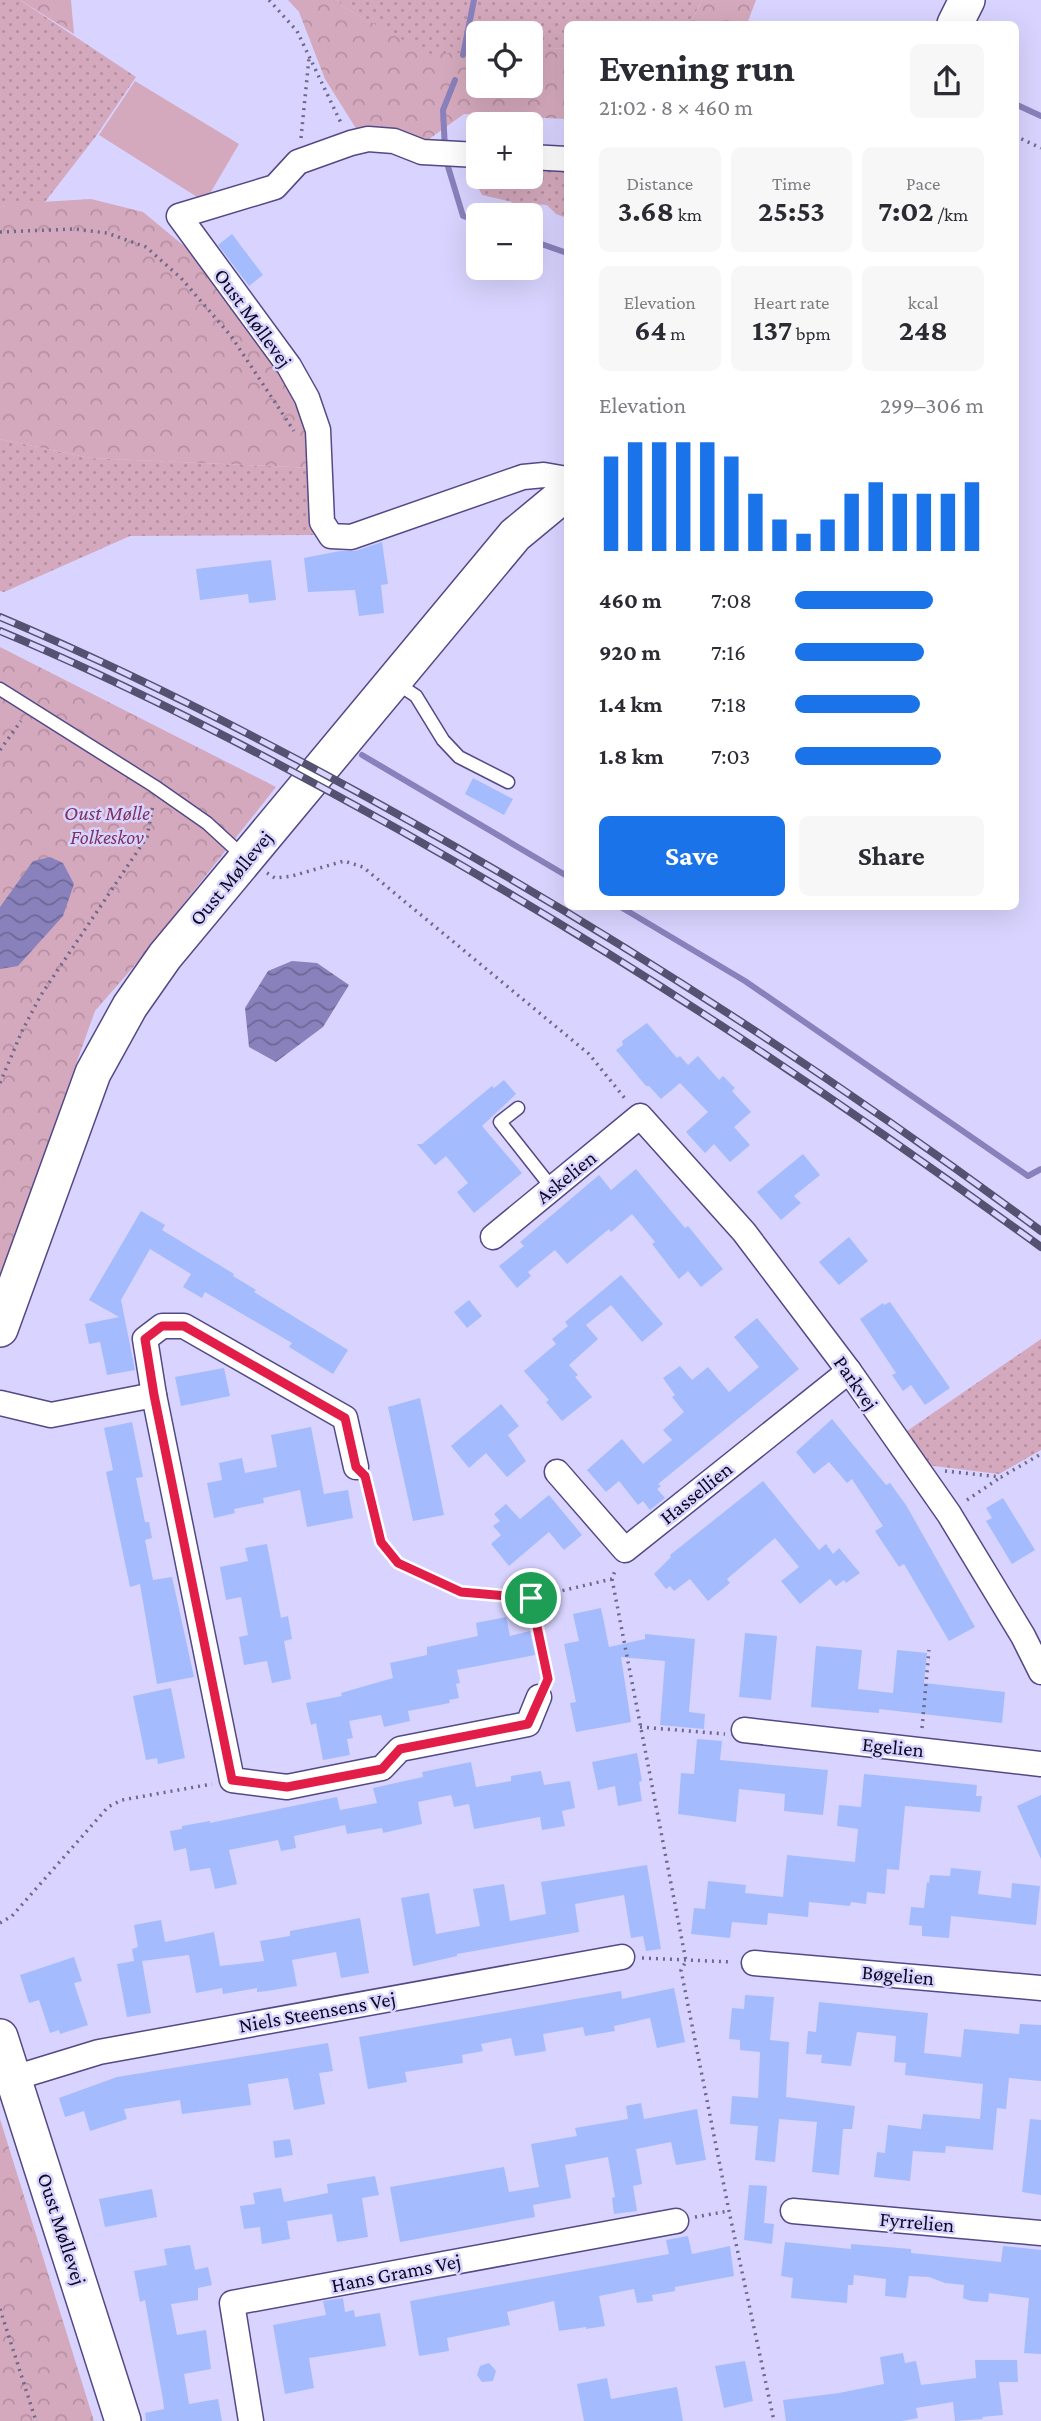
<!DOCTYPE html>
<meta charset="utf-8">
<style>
body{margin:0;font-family:"Crimson Pro",serif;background:#f7f7f7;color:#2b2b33;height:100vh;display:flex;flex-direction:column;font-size:26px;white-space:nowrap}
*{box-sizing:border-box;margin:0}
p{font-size:23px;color:#7c7c81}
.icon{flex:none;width:38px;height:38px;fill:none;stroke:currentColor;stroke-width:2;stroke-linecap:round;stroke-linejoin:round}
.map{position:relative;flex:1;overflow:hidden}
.panel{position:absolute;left:564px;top:21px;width:455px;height:889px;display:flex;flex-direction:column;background:#fff;border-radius:10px;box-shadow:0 7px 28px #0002}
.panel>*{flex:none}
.tools{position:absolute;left:466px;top:21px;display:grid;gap:14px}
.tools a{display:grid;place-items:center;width:77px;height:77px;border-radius:10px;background:#fff;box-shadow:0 7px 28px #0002;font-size:35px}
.pin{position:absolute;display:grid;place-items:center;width:60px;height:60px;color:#fff;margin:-30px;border:4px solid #fff;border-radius:50%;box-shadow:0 2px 7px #0007}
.round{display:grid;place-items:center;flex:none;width:74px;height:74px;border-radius:10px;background:#f7f7f7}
.headline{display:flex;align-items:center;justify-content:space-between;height:119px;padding:0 35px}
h1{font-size:38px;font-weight:700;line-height:52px}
.figures{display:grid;grid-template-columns:repeat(3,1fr);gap:10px;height:119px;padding:7px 35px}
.figures div{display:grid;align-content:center;border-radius:10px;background:#f7f7f7;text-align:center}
.figures b{font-size:30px;font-weight:700}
.figures small{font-size:19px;font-weight:400}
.figures p{font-size:19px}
.chart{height:196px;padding:14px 35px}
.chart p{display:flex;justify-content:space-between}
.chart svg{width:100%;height:126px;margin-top:7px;stroke:#1a73e8;stroke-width:6}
.primary-button{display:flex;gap:14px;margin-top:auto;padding:14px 35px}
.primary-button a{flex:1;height:80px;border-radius:10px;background:#1a73e8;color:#fff;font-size:28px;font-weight:700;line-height:80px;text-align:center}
.primary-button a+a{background:#f7f7f7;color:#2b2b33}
ul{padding:0 35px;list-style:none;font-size:23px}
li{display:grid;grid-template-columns:112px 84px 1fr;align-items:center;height:52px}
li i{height:18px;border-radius:9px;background:#1a73e8}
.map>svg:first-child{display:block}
.green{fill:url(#green-dots)}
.forest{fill:url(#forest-crowns)}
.pitch{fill:#d5a9bd}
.water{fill:url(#water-waves)}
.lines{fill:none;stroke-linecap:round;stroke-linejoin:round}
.stream{stroke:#8981bb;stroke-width:6}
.building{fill:#a4bbfe}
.lane-casing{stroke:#534986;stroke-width:15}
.street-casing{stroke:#534986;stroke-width:27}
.secondary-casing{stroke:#534986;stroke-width:38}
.path{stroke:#6d698a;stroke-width:3.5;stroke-dasharray:2 5;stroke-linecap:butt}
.lane{stroke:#fff;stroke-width:12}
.street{stroke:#fff;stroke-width:24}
.secondary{stroke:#fff;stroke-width:35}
.rail-casing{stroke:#555170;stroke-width:8}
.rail{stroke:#d8d4ff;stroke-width:5;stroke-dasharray:16;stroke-linecap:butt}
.route-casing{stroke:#fff;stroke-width:14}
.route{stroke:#e11d48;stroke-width:9}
.labels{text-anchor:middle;stroke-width:5;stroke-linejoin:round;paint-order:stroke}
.street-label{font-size:21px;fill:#0e0922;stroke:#d8d4ff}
.park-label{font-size:21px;font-style:italic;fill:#80345d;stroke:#d8d4ff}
</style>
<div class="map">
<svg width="1041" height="2421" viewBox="0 0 1041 2421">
<defs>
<pattern id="green-dots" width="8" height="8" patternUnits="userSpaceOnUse" patternTransform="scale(1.75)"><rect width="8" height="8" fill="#d5a9bd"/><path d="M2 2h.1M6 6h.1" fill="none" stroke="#b690a2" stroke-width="1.8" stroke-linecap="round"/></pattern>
<pattern id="forest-crowns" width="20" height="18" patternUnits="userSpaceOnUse" patternTransform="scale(1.75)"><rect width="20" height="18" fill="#d5a9bd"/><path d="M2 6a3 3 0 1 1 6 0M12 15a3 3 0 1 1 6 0" fill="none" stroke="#b690a2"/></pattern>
<pattern id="water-waves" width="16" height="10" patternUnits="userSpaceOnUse" patternTransform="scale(1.75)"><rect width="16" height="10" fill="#8981bb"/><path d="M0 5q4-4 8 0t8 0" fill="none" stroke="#6e6898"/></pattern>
</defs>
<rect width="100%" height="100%" fill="#d8d4ff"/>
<g class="green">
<polygon points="0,0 20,0 136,77 96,136 45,202 0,207"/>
<polygon points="337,0 702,0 690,24 567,24 567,48 530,50 530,33 478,33 478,52 428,55 342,6"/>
<path d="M 567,162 L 567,214 L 564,217 L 556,214 L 547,205 L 532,204 L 531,208 L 517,209 L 512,202 L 482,195 C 476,183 469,174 478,163 L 478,177 L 530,177 L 530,167 Z"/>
<polygon points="0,439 90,458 313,468 317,535 130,536 4,592 0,591"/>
<polygon points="1041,1339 1041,1450 999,1474 926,1465 904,1433"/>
</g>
<g class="forest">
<polygon points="20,0 71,0 74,34"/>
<polygon points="288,0 337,0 342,6 428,54 478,52 478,86 530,86 530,50 567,48 567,119 464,114 425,142 357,130 325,79 299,12"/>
<polygon points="702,0 756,0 747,24 690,24"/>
<polygon points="91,199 143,212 206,264 296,385 310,421 313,468 90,458 0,439 0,207 24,203"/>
<polygon points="0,647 276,787 135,965 95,1011 0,1276"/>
<polygon points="0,2119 94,2421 0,2421"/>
</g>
<polygon class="pitch" points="135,81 239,144 205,202 99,135"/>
<g class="water">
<polygon points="50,857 63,863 74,884 63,916 18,966 0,969 0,907 33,861"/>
<polygon points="292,961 317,963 349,985 323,1027 276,1062 249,1047 245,1008 268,971"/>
</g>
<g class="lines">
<g class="stream">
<polyline points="463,55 474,0"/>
<polyline points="1015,104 1041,116"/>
<polyline points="445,149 443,110 455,80"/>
<polyline points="446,160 463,216 478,221"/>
<polyline points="530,240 567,253"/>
<polyline points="362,755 567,876"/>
<polyline points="619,906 745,981 1028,1176 1041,1169"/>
</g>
</g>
<g class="building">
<polygon points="232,234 263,275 249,286 218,245"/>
<polygon points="382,542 388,584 381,585 384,613 359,616 355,590 308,592 304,558 340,551 355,551"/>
<polygon points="271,560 276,600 249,603 248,594 200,600 196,569"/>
<polygon points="473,778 513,799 504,815 465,794"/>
<polygon points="647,1023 677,1058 680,1056 688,1065 698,1056 719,1080 723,1076 735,1088 732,1091 751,1112 734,1127 750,1145 730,1162 714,1144 705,1153 686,1132 708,1112 680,1083 661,1099 649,1086 646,1086 616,1050 623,1045 622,1041"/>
<polygon points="504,1080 516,1094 482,1126 522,1173 474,1213 457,1192 468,1183 446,1156 435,1165 417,1144 422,1144 492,1086 494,1088"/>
<polygon points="803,1154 820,1175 794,1196 801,1203 781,1220 757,1192"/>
<polygon points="636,1169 685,1228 688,1226 723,1269 701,1287 688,1271 679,1279 652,1244 655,1242 632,1214 611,1232 609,1229 567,1264 555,1250 528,1272 531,1276 517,1288 499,1266 524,1246 520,1242 599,1175 611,1190"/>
<polygon points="141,1211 165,1225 162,1230 234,1274 233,1276 256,1290 254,1292 348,1350 333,1374 289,1347 292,1343 205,1292 202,1298 183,1287 191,1274 150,1249 121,1300 135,1370 107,1375 100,1342 89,1344 85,1324 119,1317 89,1300"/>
<polygon points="849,1237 868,1261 839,1285 819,1262"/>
<polygon points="621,1275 663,1324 642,1342 611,1305 586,1325 598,1339 569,1365 578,1375 575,1377 592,1397 562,1421 546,1402 549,1400 524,1371 556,1344 552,1339 568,1326 565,1322"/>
<polygon points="469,1300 482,1316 467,1328 454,1312"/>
<polygon points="890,1302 950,1388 925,1405 911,1385 903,1391 892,1375 896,1373 860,1319 883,1303 884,1305"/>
<polygon points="757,1318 799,1369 658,1484 661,1486 657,1489 665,1498 650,1510 643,1501 638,1505 619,1481 606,1492 587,1470 622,1439 643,1464 672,1440 663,1430 684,1412 672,1397 675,1395 663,1378 680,1366 692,1380 708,1367 729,1392 759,1367 734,1337"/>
<polygon points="224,1368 230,1396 181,1406 175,1377"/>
<polygon points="420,1398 444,1515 413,1521 388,1407"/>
<polygon points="501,1404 519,1426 508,1435 526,1461 507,1477 486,1453 469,1468 451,1446"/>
<polygon points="832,1419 886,1485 890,1483 906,1505 975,1627 949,1641 904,1564 899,1567 875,1531 883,1526 852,1479 847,1483 829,1462 814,1474 796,1452"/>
<polygon points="132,1422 143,1477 136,1478 145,1522 149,1522 152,1538 145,1540 153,1580 172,1577 194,1677 157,1684 140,1584 130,1587 106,1472 113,1470 104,1428"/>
<polygon points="311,1427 324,1494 348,1490 353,1518 307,1527 300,1490 263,1498 264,1503 234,1509 235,1513 214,1518 207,1483 222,1480 219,1463 242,1458 245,1473 277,1467 271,1435"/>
<polygon points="763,1481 819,1550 826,1544 833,1554 839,1548 860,1573 846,1583 844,1580 836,1586 830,1579 800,1604 781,1581 799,1567 775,1538 727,1579 730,1583 708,1601 690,1579 674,1591 670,1586 666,1589 654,1574 671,1557 670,1555"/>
<polygon points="549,1495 582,1535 564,1550 549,1532 509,1566 491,1544 501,1535 493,1526 500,1521 494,1514 506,1504 520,1519"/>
<polygon points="1003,1498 1035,1550 1012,1564 986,1521 992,1518 986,1508"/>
<polygon points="267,1544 281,1618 288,1616 292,1639 284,1641 291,1679 272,1683 267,1661 244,1665 239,1637 248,1635 241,1597 226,1600 220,1567 248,1561 245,1548"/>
<polygon points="601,1608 609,1647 645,1639 645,1634 695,1639 689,1712 705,1714 704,1729 660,1725 665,1661 621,1657 631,1722 576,1732 570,1703 576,1702 564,1644 579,1641 573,1614"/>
<polygon points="506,1617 510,1636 530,1631 535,1655 457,1670 460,1683 456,1684 459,1698 449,1700 450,1703 408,1711 410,1721 384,1727 381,1715 349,1721 353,1738 347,1739 350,1755 323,1760 316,1723 311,1725 306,1703 342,1696 341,1693 393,1678 390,1663 427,1655 427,1647 478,1636 476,1623"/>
<polygon points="745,1633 777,1636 771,1700 739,1697"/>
<polygon points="816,1646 862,1650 858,1689 893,1693 897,1650 927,1653 924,1683 1005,1692 1002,1723 879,1709 879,1713 811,1707"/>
<polygon points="171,1688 185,1758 158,1764 157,1758 146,1760 133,1696"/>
<polygon points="697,1739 722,1741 720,1760 828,1770 823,1815 784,1811 785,1794 739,1789 736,1822 678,1814 681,1773 694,1774"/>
<polygon points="637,1753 642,1781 639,1782 642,1801 618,1806 615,1786 598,1790 592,1762"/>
<polygon points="471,1762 476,1787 511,1781 511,1776 541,1771 544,1785 570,1781 575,1808 562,1811 565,1826 542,1830 540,1817 474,1829 469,1804 454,1807 451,1795 418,1802 422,1824 383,1833 382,1828 347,1834 345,1825 294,1836 296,1848 281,1851 278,1840 229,1850 237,1884 215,1889 210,1868 190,1871 186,1848 174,1851 170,1831 182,1829 182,1826 210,1821 210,1823 337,1797 340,1810 377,1803 373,1788 423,1777 422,1772"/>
<polygon points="864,1774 977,1785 976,1796 982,1796 980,1812 905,1806 899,1870 887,1869 885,1894 867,1892 866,1904 851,1902 850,1906 809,1902 808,1917 768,1913 767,1925 732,1922 730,1938 691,1934 694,1908 705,1909 708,1881 746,1885 745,1893 783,1897 787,1855 855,1862 858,1829 837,1826 839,1805 861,1807"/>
<polygon points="1041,1795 1041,1859 1017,1806"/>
<polygon points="647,1865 661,1949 646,1951 643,1936 631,1938 624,1895 575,1904 579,1932 457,1954 457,1956 413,1966 401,1898 429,1893 436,1934 480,1926 473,1889 504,1884 510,1921 546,1914 541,1882"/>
<polygon points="951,1868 981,1871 978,1894 1011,1898 1012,1883 1040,1886 1036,1925 951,1916 949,1938 922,1936 922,1926 909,1925 911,1907 924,1908 927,1882 929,1883 930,1875 950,1876"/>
<polygon points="360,1918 369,1973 341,1978 336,1952 292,1960 297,1986 267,1991 257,1992 257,1988 223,1994 222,1988 196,1993 189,1955 142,1961 151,2013 127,2017 117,1964 134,1961 132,1949 138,1947 134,1925 161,1920 165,1942 214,1932 220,1966 264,1961 260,1941 290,1936 290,1931"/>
<polygon points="74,1957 82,1981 74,1983 88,2025 60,2034 59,2030 50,2033 39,2000 29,2003 20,1975"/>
<polygon points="674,1988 685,2042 657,2048 650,2018 614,2026 615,2031 585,2036 583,2027 543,2034 546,2051 515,2056 511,2038 481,2044 483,2051 462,2055 463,2063 405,2072 407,2082 368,2089 359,2037 621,1991 622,1999"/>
<polygon points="745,1995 774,1997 770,2040 789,2042 786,2097 855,2106 852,2129 843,2129 839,2175 812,2172 817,2122 779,2119 775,2162 755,2160 758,2126 730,2124 732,2096 758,2098 760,2052 740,2050 740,2040 729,2039 732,2008 744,2009"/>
<polygon points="819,2002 928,2013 924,2053 961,2057 964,2029 1019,2034 1020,2024 1041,2025 1041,2081 1009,2078 1006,2109 997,2108 993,2150 946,2146 945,2153 913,2151 910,2181 874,2177 877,2152 885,2153 888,2125 921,2129 923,2114 980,2119 983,2084 905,2075 906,2063 894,2062 896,2036 857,2032 851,2066 821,2063 822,2055 806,2054 808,2031 816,2032"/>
<polygon points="328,2043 333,2071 319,2073 325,2104 294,2110 288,2078 248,2084 251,2105 182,2114 180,2100 124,2109 127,2119 90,2131 84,2111 65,2117 59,2098 117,2077"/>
<polygon points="641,2103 644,2119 697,2109 706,2160 676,2165 671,2142 636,2149 642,2184 633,2186 637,2211 614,2214 612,2198 615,2197 608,2157 565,2165 571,2198 533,2205 535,2217 400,2242 390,2187 504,2167 509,2192 539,2187 531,2144 577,2136 575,2128 628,2119 626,2106"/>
<polygon points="1030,2119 1041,2120 1041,2195 1022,2192"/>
<polygon points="290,2139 293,2155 275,2158 273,2141"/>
<polygon points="375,2176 379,2195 362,2198 368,2237 337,2242 332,2214 287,2221 290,2239 262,2244 260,2227 244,2229 240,2206 255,2204 253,2193 281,2188 284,2202 328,2193 327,2184"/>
<polygon points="749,2185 767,2186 764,2223 774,2224 772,2244 744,2240"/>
<polygon points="152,2189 157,2217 105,2227 99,2199"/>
<polygon points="688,2236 692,2254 730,2246 734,2276 675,2287 675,2291 652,2295 653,2301 637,2303 634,2289 599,2296 605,2326 586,2329 586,2327 559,2331 554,2301 507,2312 510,2325 447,2338 449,2351 419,2356 410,2301 669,2254 666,2240"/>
<polygon points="785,2242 851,2249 851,2244 911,2249 911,2253 1001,2262 1003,2246 1041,2250 1041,2354 1024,2353 1029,2298 989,2293 988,2302 971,2301 963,2298 964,2285 945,2283 929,2277 909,2276 906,2298 885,2296 886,2279 854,2275 853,2285 848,2285 847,2303 791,2298 793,2278 781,2276"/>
<polygon points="190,2245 195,2270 208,2267 212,2285 198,2288 198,2300 171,2304 177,2335 206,2330 211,2369 184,2374 189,2404 218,2399 222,2421 146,2421 145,2413 164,2409 163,2400 145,2300 140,2302 134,2271 167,2265 164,2249"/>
<polygon points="343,2298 345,2312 354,2310 355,2317 380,2313 386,2346 309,2358 314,2388 285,2394 273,2325 326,2315 323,2301"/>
<polygon points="903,2353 905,2363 916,2361 921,2385 976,2378 975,2360 1017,2360 1018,2382 999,2382 1003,2415 982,2417 983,2419 955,2421 953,2402 916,2408 918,2418 902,2421 786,2421 783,2400 839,2393 884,2384 880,2357"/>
<polygon points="745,2361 753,2401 724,2408 715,2366"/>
<polygon points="489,2363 496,2371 493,2381 482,2382 477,2375 480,2366"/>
<polygon points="607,2378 611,2399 677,2387 683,2421 584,2421 577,2384"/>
</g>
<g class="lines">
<g class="lane-casing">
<g id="lane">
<polyline points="395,682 416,696 443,740 459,757 508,782"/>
<polyline points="0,689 154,786 207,823 244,857"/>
<polyline points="518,1108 500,1122 552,1188"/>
</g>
</g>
<g class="street-casing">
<g id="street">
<polyline points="478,155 422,152 394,141 368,139 351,143 298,162 275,187 179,216 289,366 307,398 318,430 322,522 331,536 351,537 523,477 544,475 567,479"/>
<polyline points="530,157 567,159"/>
<polyline points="493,1237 640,1116 744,1232 849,1371 949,1514 1023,1636 1041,1672"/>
<polyline points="0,1403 51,1415 154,1395"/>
<polyline points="356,1467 345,1418 184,1326 162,1326 145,1339 154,1395 232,1780 287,1787 382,1768 400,1749 528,1724 539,1697"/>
<polyline points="557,1472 625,1550 849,1371"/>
<polyline points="744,1730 1041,1764"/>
<polyline points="754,1963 1041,1988"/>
<polyline points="14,2078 99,2052 622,1957"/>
<polyline points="793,2211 1041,2233"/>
<polyline points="251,2421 232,2303 676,2221"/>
</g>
</g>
<g class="secondary-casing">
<g id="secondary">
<polyline points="955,24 967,0"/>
<polyline points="0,1329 93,1073 130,1006 165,956 515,535 567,492"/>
<polyline points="0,2037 123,2421"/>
</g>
</g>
<g class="path">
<polyline points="269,0 297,31 342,125"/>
<polyline points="1015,136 1041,148"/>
<polyline points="301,138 309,58"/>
<polyline points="0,232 74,229 107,233 146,247 181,278 231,336 294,431"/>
<polyline points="0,750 21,721"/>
<polyline points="267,873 275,878 292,876 344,861 363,867 589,1054 627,1101"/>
<polyline points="0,1083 22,1031 41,995 147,837 153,805"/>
<polyline points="945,1471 1001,1477 1041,1454"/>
<polyline points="367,1484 381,1542 398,1564 461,1592 531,1598 612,1579 616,1568"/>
<polyline points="967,1500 1001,1477"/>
<polyline points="612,1579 686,1961 681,1970 729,2211 774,2421"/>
<polyline points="531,1598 547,1678"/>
<polyline points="640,1727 725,1734"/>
<polyline points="922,1728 929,1650"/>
<polyline points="0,1923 12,1916 108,1807 122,1800 212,1784"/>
<polyline points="642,1958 732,1962"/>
<polyline points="695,2217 729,2211"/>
<polyline points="0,2309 36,2421"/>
</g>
<use href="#lane" class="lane"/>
<use href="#street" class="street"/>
<use href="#secondary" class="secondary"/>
<g class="rail-casing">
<g id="rail">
<path d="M 0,617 C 140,676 276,746 408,820 C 628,943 839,1081 1041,1231"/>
<path d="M 0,631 C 139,689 272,759 403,832 C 625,957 836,1097 1041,1247"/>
</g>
</g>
<use href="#rail" class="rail"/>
</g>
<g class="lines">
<g class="route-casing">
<polygon id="route" points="162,1326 184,1326 345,1418 356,1467 365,1476 381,1542 398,1563 461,1592 531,1598 548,1679 528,1724 400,1749 382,1769 287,1787 232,1780 154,1395 145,1339"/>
</g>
<use href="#route" class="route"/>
</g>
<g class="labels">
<g class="street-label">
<text transform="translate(253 318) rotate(54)" y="7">Oust Møllevej</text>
<text transform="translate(231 878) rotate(-50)" y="7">Oust Møllevej</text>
<text transform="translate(566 1177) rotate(-39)" y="7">Askelien</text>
<text transform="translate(856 1383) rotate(55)" y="7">Parkvej</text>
<text transform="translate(696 1493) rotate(-39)" y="7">Hassellien</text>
<text transform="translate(893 1747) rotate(6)" y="7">Egelien</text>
<text transform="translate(898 1975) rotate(5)" y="7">Bøgelien</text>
<text transform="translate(317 2012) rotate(-10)" y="7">Niels Steensens Vej</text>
<text transform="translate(917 2222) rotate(5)" y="7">Fyrrelien</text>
<text transform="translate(62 2229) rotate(72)" y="7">Oust Møllevej</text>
<text transform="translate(396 2273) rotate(-11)" y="7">Hans Grams Vej</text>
</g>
<g class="park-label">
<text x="107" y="820">Oust Mølle<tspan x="107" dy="24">Folkeskov</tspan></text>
</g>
</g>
</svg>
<div class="tools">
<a><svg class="icon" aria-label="locate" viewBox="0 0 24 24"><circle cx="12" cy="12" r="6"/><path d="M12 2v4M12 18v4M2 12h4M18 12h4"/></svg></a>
<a>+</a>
<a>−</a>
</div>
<div class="pin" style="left:531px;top:1598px;background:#1e9e55"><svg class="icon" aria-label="arrive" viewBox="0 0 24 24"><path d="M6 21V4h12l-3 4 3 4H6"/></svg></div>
<section class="panel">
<div class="headline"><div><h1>Evening run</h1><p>21:02 · 8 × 460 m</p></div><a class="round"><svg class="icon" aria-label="share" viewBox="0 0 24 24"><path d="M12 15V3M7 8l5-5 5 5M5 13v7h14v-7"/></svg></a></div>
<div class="figures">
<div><p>Distance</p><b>3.68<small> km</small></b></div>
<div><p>Time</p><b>25:53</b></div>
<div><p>Pace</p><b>7:02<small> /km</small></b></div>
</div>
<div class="figures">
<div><p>Elevation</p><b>64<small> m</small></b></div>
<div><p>Heart rate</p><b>137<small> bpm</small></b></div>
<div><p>kcal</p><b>248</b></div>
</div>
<div class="chart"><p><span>Elevation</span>299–306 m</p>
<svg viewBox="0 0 160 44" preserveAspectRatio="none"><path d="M5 44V11M15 44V6M25 44V6M35 44V6M45 44V6M55 44V11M65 44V24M75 44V33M85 44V38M95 44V33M105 44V24M115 44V20M125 44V24M135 44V24M145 44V24M155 44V20"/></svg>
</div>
<ul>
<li><b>460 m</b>7:08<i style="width:73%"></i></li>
<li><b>920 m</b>7:16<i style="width:68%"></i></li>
<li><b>1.4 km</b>7:18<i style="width:66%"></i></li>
<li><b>1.8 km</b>7:03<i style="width:77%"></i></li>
</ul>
<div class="primary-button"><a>Save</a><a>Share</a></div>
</section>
</div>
